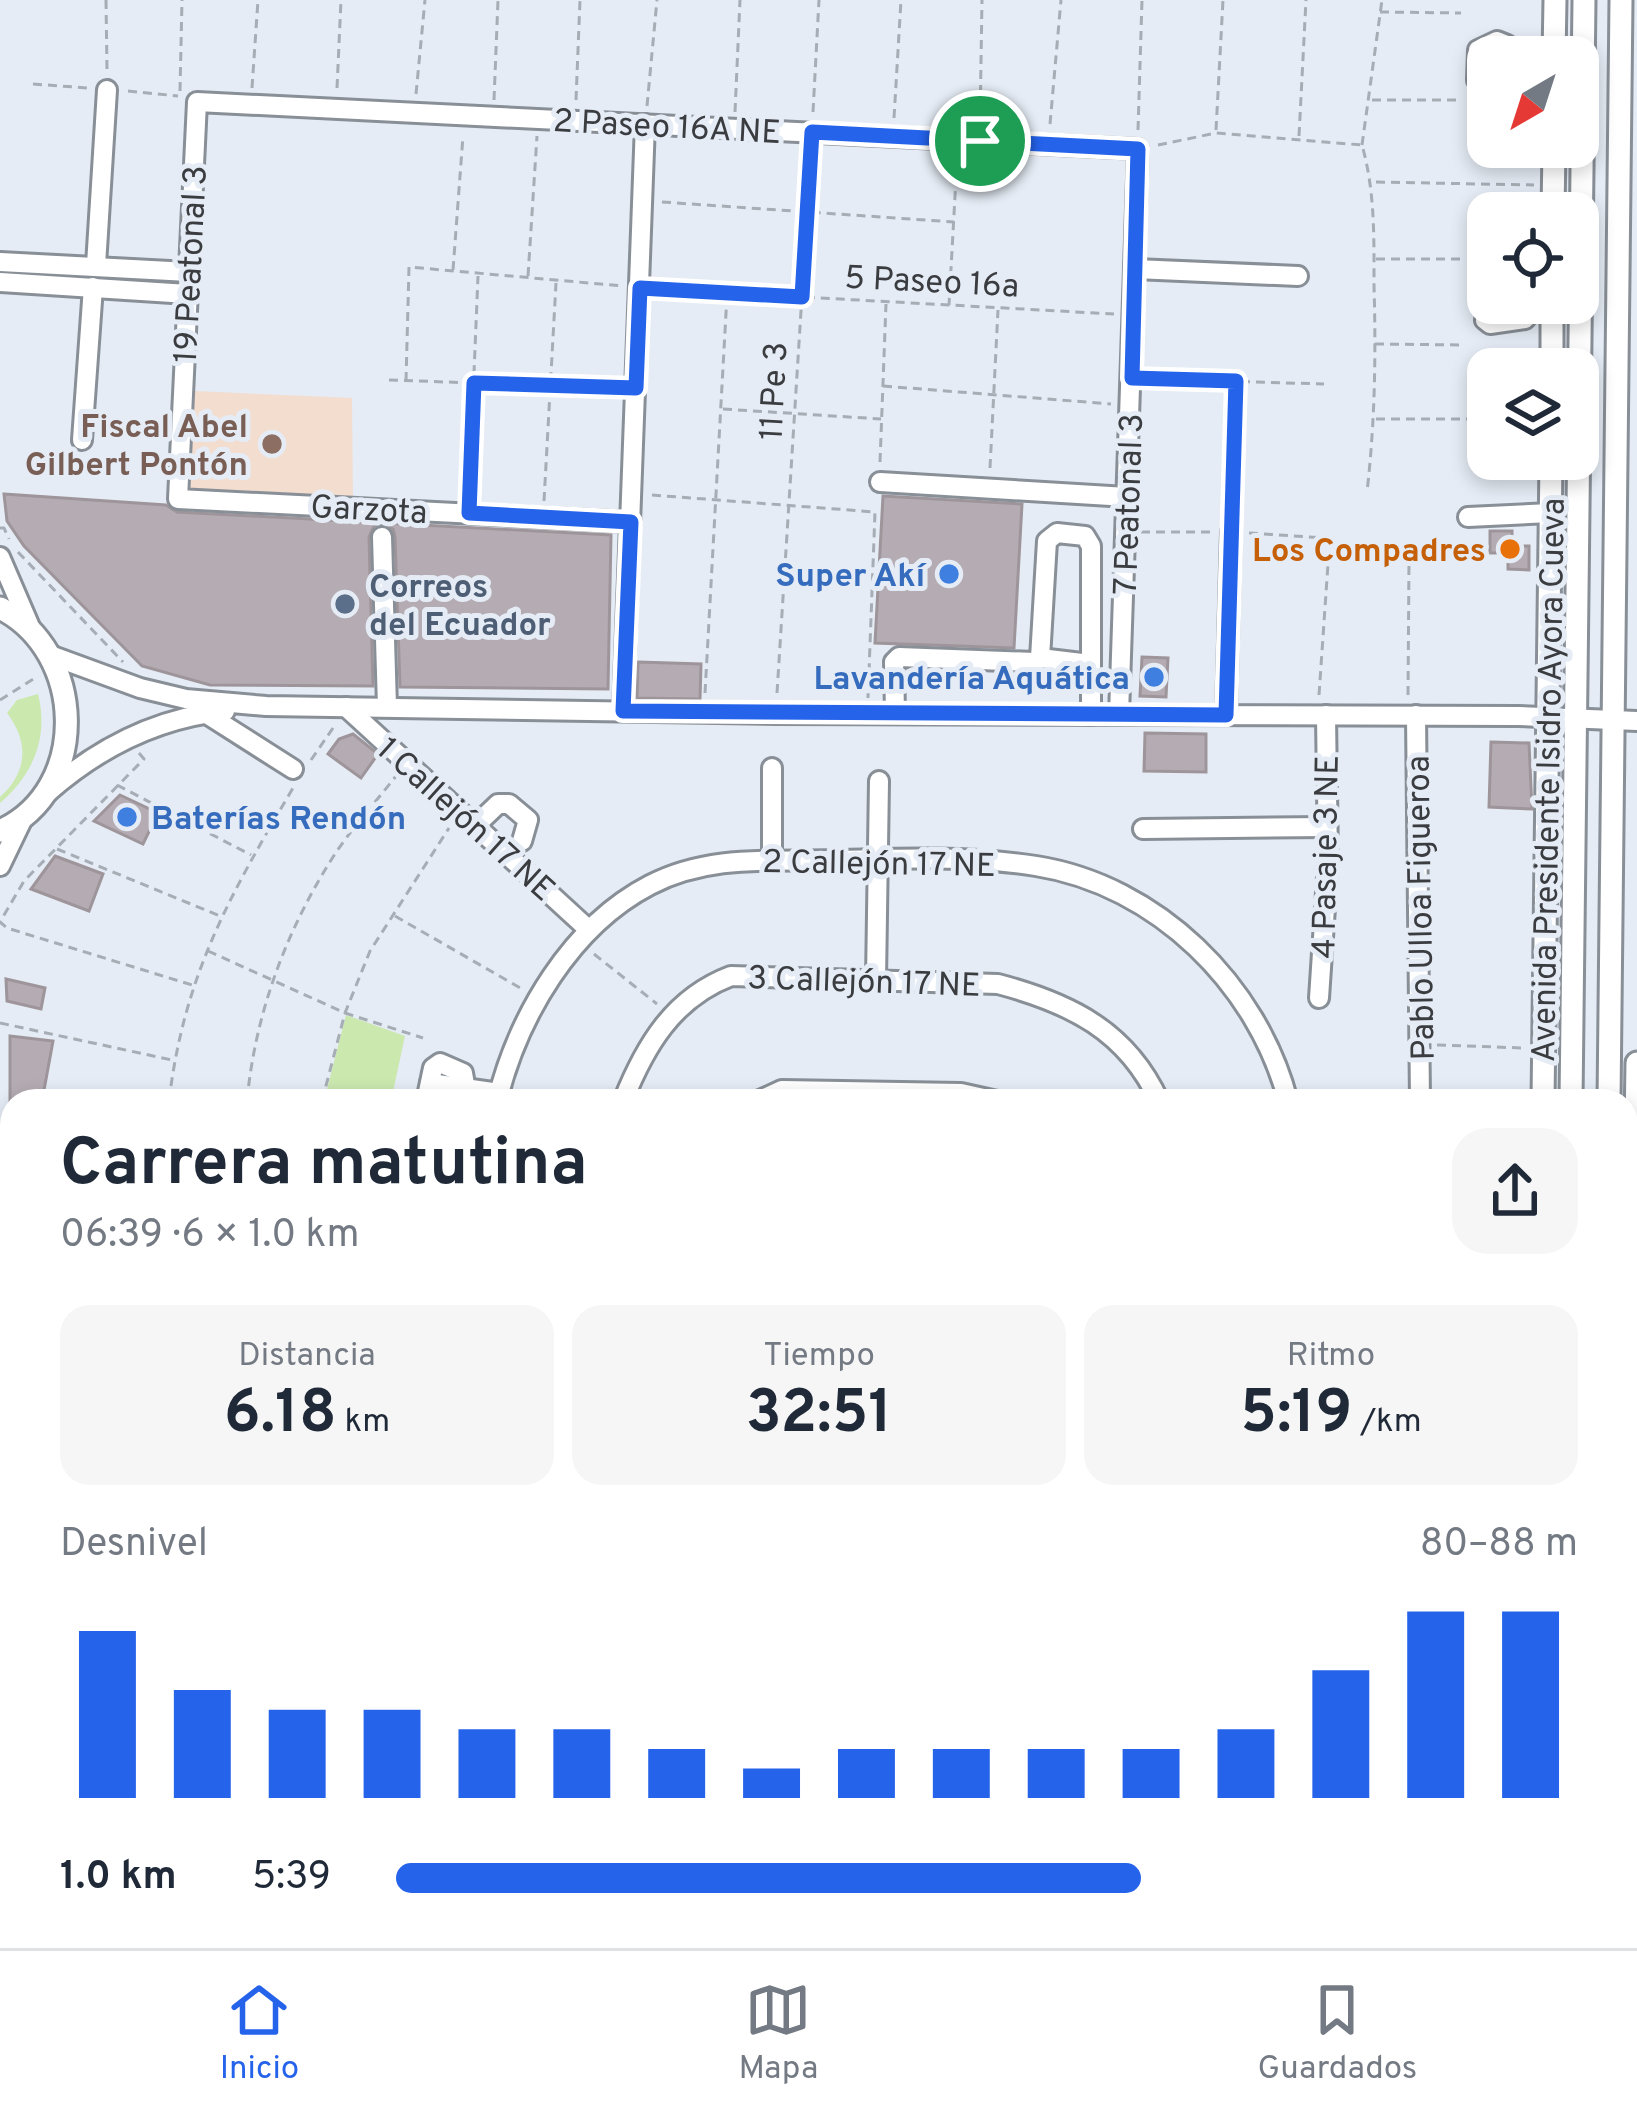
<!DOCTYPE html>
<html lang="es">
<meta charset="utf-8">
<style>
body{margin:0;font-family:Overpass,sans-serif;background:#f6f6f7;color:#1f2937;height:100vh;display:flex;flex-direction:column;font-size:45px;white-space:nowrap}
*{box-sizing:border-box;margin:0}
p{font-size:39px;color:#747a83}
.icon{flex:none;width:66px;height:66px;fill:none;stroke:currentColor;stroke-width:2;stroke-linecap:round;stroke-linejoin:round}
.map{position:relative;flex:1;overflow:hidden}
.side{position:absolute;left:0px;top:1089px;width:1638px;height:861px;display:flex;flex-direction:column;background:#fff;border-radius:36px 36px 0 0;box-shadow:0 6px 18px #0003}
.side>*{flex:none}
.needle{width:78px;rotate:219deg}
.fabs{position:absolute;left:1467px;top:36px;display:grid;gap:24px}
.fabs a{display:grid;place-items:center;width:132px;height:132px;border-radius:24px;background:#fff;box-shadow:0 6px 18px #0003;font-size:60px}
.pin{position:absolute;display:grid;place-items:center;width:102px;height:102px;color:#fff;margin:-51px;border:6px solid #fff;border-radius:50%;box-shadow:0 3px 12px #0007}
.round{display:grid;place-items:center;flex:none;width:126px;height:126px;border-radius:36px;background:#f6f6f7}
.head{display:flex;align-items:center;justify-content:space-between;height:204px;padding:0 60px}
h1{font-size:66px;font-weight:700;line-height:90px}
.stats{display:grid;grid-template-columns:repeat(3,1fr);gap:18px;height:204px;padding:12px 60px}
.stats div{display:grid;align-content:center;border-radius:30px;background:#f6f6f7;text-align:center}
.stats b{font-size:60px;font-weight:700}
.stats small{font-size:33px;font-weight:400}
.stats p{font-size:33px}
.chart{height:336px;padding:24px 60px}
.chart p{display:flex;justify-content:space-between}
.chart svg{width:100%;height:216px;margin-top:12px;stroke:#2563eb;stroke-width:6}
ul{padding:0 60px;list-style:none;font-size:39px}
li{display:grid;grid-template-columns:192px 144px 1fr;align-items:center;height:90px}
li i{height:30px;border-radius:15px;background:#2563eb}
.tabs{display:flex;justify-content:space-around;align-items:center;height:168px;border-top:3px solid #e0e1e3;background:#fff;font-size:33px;color:#747a83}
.tabs a{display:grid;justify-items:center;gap:6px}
.tabs .active{color:#2563eb}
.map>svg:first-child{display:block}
.built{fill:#d5e0ef}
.education{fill:#f2ddcf}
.green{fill:#cbe8af}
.building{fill:#b5acb3;stroke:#9e959b;stroke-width:3}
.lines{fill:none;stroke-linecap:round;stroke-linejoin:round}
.minor-casing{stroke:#898f97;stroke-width:24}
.major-casing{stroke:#898f97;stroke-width:27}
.path{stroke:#a7adb4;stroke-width:3;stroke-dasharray:9 6;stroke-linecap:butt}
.minor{stroke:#fff;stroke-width:18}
.major{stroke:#fff;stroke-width:21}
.route-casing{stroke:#fff;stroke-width:24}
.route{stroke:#2563eb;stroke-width:15}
.education-dot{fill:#8d6e63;stroke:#e5ecf5;stroke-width:4.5}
.food-dot{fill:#e8710a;stroke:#e5ecf5;stroke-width:4.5}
.shop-dot{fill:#3f7fe0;stroke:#e5ecf5;stroke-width:4.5}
.service-dot{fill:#5c6f8a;stroke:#e5ecf5;stroke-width:4.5}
.labels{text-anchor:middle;stroke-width:10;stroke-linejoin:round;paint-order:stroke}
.street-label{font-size:33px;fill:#3a3c40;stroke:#e5ecf5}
.education-label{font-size:33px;font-weight:bold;fill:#785e54;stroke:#e5ecf5;text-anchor:end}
.food-label{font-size:33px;font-weight:bold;fill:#c56008;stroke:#e5ecf5;text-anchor:end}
.shop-label{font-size:33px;font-weight:bold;fill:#366cbe;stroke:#e5ecf5;text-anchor:end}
.service-label{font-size:33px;font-weight:bold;fill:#4e5e75;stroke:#e5ecf5;text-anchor:start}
</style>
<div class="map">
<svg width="1637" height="1948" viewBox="0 0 1637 1948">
<rect width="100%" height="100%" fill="#e5ecf5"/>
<polygon class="built" points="57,1938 232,1938 232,1948 58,1948"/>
<polygon class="education" points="194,391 352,398 353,499 190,491"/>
<g class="green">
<path d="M 38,694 C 49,737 33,775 0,803 L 0,797 C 28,772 29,742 7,713 L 17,700 Z"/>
<polygon points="346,1015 405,1036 391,1101 324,1101"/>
<rect x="334" y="1938" width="152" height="10"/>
</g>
<g class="building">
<polygon points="4,494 166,505 177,512 611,535 608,689 400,687 395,537 393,529 383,524 374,526 369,537 373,686 210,685 142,666 24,546 7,521"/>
<polygon points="883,496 1022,504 1014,648 875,643"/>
<polygon points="1490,531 1512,531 1512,546 1529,546 1529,570 1508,569 1508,553 1490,553"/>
<polygon points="1142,657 1168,658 1166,697 1140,696"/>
<polygon points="638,662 701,664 700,699 637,698"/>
<polygon points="1145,733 1206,734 1206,772 1144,771"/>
<polygon points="353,734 378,754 361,778 328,754 339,739"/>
<polygon points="1491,742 1529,743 1532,809 1489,807"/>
<polygon points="120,795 158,813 143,844 94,821"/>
<polygon points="55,856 103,874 89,911 31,889"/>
<polygon points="6,979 45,988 41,1009 7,1001"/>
<polygon points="10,1036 53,1041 42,1101 10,1101"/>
</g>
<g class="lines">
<g class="minor-casing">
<g id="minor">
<polyline points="1488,89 1477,80 1478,50 1497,41 1507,45 1518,57"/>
<polyline points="0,262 189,272"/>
<polyline points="96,265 107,90"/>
<polyline points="1135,269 1298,276"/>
<polyline points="0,282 188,294"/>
<polyline points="1488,292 1485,320 1490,324 1525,319 1534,308 1551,309"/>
<polyline points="82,440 93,287"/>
<polyline points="880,482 1127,497"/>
<polyline points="1468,517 1551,513"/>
<polyline points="631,522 178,499 197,102 1138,149 1119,715"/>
<polyline points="382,537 387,707"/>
<polyline points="0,557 31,629"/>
<polyline points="50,655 140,688 186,699 266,706 776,714 1518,716 1637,721"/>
<polyline points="1040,658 1090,664"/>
<polyline points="346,707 588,929"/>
<polyline points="623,711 645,124"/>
<polyline points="205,713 293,769"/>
<polyline points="895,714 894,662 899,657 1034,662 1040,658 1047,541 1057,533 1085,536 1091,546 1091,715"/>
<polyline points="1226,715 1231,532"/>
<polyline points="1416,715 1420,1101"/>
<path d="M 47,793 C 98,748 156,718 225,711"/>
<polyline points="476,825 498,804 509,804 528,820 522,841"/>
<polyline points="1143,829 1327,827"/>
<polyline points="772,859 772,768"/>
<polyline points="0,866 24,816"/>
<polyline points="876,980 879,781"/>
<polyline points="1319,998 1328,862 1326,715"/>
<polyline points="430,1083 499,1093"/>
<polyline points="426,1101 433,1068 440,1063 463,1073 466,1090 463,1101"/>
<path d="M 497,1101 C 518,1016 571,926 650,885 C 710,854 772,862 837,860 C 902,858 972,856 1036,866 C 1157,885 1258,985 1288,1101"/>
<path d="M 623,1101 C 645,1046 673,998 731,976 L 998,984 C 1070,1003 1127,1031 1159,1101"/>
<polyline points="758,1101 782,1090 961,1093 997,1101"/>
<polyline points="0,1354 12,1363"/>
<polyline points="0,1408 12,1400"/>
<polyline points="0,1490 4,1747 2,1948"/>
<polyline points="1626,1810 1637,1811"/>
<polyline points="42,1938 42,1948"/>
<polyline points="491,1938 491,1948"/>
<polyline points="956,1938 956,1948"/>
<polyline points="982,1938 1002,1948"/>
<polyline points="1379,1938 1384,1948"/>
<polyline points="834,1948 835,1938"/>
</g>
</g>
<g class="major-casing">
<g id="major">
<polyline points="1554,57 1555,0"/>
<polyline points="1553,213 1554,147"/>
<polyline points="1552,369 1552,303"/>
<path d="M 0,608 C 86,651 91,790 0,831"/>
<polyline points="1543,1101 1551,459"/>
<polyline points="1571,1101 1584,0"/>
<polyline points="1609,1101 1621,0"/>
<polyline points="1626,1759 1637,1063"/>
<polyline points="1529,1948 1529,1938"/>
<polyline points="1557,1948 1557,1938"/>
<polyline points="1596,1948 1596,1938"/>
<polyline points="1623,1948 1623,1938"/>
</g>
</g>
<g class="path">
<polyline points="106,0 107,70"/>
<polyline points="1380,12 1461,13"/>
<polyline points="33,84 88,88"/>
<polyline points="252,88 258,0"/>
<polyline points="337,88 341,0"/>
<polyline points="128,91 178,96"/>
<polyline points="180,91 182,0"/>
<polyline points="416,94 425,0"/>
<polyline points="494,100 498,0"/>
<polyline points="576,100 580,0"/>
<polyline points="1372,100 1460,100"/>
<polyline points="647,106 657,0"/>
<polyline points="735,112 740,0"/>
<polyline points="813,112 819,0"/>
<polyline points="894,118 901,0"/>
<polyline points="980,124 982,0"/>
<polyline points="1050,124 1061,0"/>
<polyline points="1138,130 1142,0"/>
<polyline points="1216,130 1223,0"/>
<polyline points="1299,136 1306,0"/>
<path d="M 1158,145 L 1216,133 L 1362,145 C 1375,191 1374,237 1374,285 C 1376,355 1375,422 1367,492"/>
<polyline points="1362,145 1382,0"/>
<polyline points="1376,182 1534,185"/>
<polyline points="662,202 954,222"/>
<polyline points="1376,259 1464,259"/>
<polyline points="453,270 463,136"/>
<polyline points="528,276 537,136"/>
<polyline points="656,289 1114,314"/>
<polyline points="949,305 957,160"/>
<polyline points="1375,344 1463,345"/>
<polyline points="1151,379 1324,384"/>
<polyline points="389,380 617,388"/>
<polyline points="406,381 409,267 623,286"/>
<polyline points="883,386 1111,404"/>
<polyline points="723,409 881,419"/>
<polyline points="1376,419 1488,419"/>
<polyline points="880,462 886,304"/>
<polyline points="990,468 998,310"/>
<polyline points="469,494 478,276"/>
<polyline points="652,495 875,512 868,698"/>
<polyline points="544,501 556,283"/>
<polyline points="1231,512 1236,383"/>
<polyline points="0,528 4,528 9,539"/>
<polyline points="1141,532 1215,532"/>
<polyline points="1249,533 1325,538"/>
<polyline points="18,552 123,662"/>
<polyline points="705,693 727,295"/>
<polyline points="777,693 811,152"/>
<polyline points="1319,695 1328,564"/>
<polyline points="1408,695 1409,561"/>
<polyline points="0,700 38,676"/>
<polyline points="139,753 144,759 24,881 0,922 7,928 192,985"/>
<polyline points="311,760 333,728"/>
<polyline points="117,785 251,855"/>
<polyline points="57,849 220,916"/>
<polyline points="395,916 522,989"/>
<polyline points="208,951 345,1013 423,1038"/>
<polyline points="594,954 657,1004"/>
<polyline points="0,1023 172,1060"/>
<polyline points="1437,1045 1524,1048"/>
<path d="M 169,1101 C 184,975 230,895 293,788"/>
<path d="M 247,1101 C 255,1014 286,931 333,857 C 351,829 375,803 396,776"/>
<polyline points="322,1101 345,1013 370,951 449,828"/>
<polyline points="0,1129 12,1130"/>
<polyline points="0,1213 12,1213"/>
<polyline points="0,1292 12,1292"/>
<polyline points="1626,1879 1637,1880"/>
<polyline points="654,1938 655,1948"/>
<polyline points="731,1938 731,1948"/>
</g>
<use href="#minor" class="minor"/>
<use href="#major" class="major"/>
</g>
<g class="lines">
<g class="route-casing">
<polygon id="route" points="812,132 1138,149 1132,378 1236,381 1226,715 623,711 631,522 469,513 474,383 636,388 640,288 802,297"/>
</g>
<use href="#route" class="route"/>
</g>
<circle class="education-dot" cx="272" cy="444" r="12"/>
<circle class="food-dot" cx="1510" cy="549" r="12"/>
<g class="shop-dot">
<circle cx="949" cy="574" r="12"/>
<circle cx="1154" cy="677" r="12"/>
<circle cx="127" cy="817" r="12"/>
</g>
<circle class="service-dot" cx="345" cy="604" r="12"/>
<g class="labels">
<g class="street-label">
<text transform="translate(667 125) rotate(3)" y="12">2 Paseo 16A NE</text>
<text transform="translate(189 264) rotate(-87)" y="12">19 Peatonal 3</text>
<text transform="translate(932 280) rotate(3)" y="12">5 Paseo 16a</text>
<text transform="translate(772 391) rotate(-87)" y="12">11 Pe 3</text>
<text transform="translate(1127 504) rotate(-88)" y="12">7 Peatonal 3</text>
<text transform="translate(369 508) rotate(3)" y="12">Garzota</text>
<text transform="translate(1547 780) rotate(-89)" y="12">Avenida Presidente Isidro Ayora Cueva</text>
<text transform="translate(467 818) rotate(42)" y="12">1 Callejón 17 NE</text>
<text transform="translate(1324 857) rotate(-89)" y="12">4 Pasaje 3 NE</text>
<text transform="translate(879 862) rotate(1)" y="12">2 Callejón 17 NE</text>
<text transform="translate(1419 908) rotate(-91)" y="12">Pablo Ulloa Figueroa</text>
<text transform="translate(864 980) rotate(2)" y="12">3 Callejón 17 NE</text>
</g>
<g class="education-label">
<text x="248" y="437">Fiscal Abel<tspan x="248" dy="38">Gilbert Pontón</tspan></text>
</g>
<g class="food-label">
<text x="1486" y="561">Los Compadres</text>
</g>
<g class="shop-label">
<text x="925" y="586">Super Akí</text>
<text x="1130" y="689">Lavandería Aquática</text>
<text x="151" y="829" text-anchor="start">Baterías Rendón</text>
</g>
<g class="service-label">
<text x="369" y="597">Correos<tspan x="369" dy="38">del Ecuador</tspan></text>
</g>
</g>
</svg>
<div class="fabs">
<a><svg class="needle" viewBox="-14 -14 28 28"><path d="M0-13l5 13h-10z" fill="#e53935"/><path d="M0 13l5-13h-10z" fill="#747a83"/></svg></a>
<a><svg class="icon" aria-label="locate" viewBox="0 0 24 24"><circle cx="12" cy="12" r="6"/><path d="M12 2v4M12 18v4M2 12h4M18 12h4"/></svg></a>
<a><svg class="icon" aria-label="layers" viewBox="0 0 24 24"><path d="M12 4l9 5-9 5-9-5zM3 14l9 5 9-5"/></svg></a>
</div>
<div class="pin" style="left:980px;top:141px;background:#1e9e55"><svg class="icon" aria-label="arrive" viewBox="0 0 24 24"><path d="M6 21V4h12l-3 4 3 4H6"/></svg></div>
<section class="side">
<div class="head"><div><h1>Carrera matutina</h1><p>06:39 · 6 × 1.0 km</p></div><a class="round"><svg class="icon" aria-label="share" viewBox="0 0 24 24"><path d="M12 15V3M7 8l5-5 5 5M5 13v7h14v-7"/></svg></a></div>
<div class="stats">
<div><p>Distancia</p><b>6.18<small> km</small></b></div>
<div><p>Tiempo</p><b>32:51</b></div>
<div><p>Ritmo</p><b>5:19<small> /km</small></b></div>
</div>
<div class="chart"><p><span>Desnivel</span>80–88 m</p>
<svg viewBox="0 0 160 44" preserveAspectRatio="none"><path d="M5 44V10M15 44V22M25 44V26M35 44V26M45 44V30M55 44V30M65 44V34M75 44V38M85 44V34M95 44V34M105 44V34M115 44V34M125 44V30M135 44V18M145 44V6M155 44V6"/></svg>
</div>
<ul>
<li><b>1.0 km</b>5:39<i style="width:63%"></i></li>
</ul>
</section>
</div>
<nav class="tabs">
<a class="active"><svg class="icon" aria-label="home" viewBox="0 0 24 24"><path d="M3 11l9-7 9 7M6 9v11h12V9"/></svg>Inicio</a>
<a><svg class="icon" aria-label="map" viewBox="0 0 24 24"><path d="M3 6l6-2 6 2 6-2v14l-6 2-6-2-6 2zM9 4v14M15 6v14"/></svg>Mapa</a>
<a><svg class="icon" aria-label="saved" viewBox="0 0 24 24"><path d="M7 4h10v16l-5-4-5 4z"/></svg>Guardados</a>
</nav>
